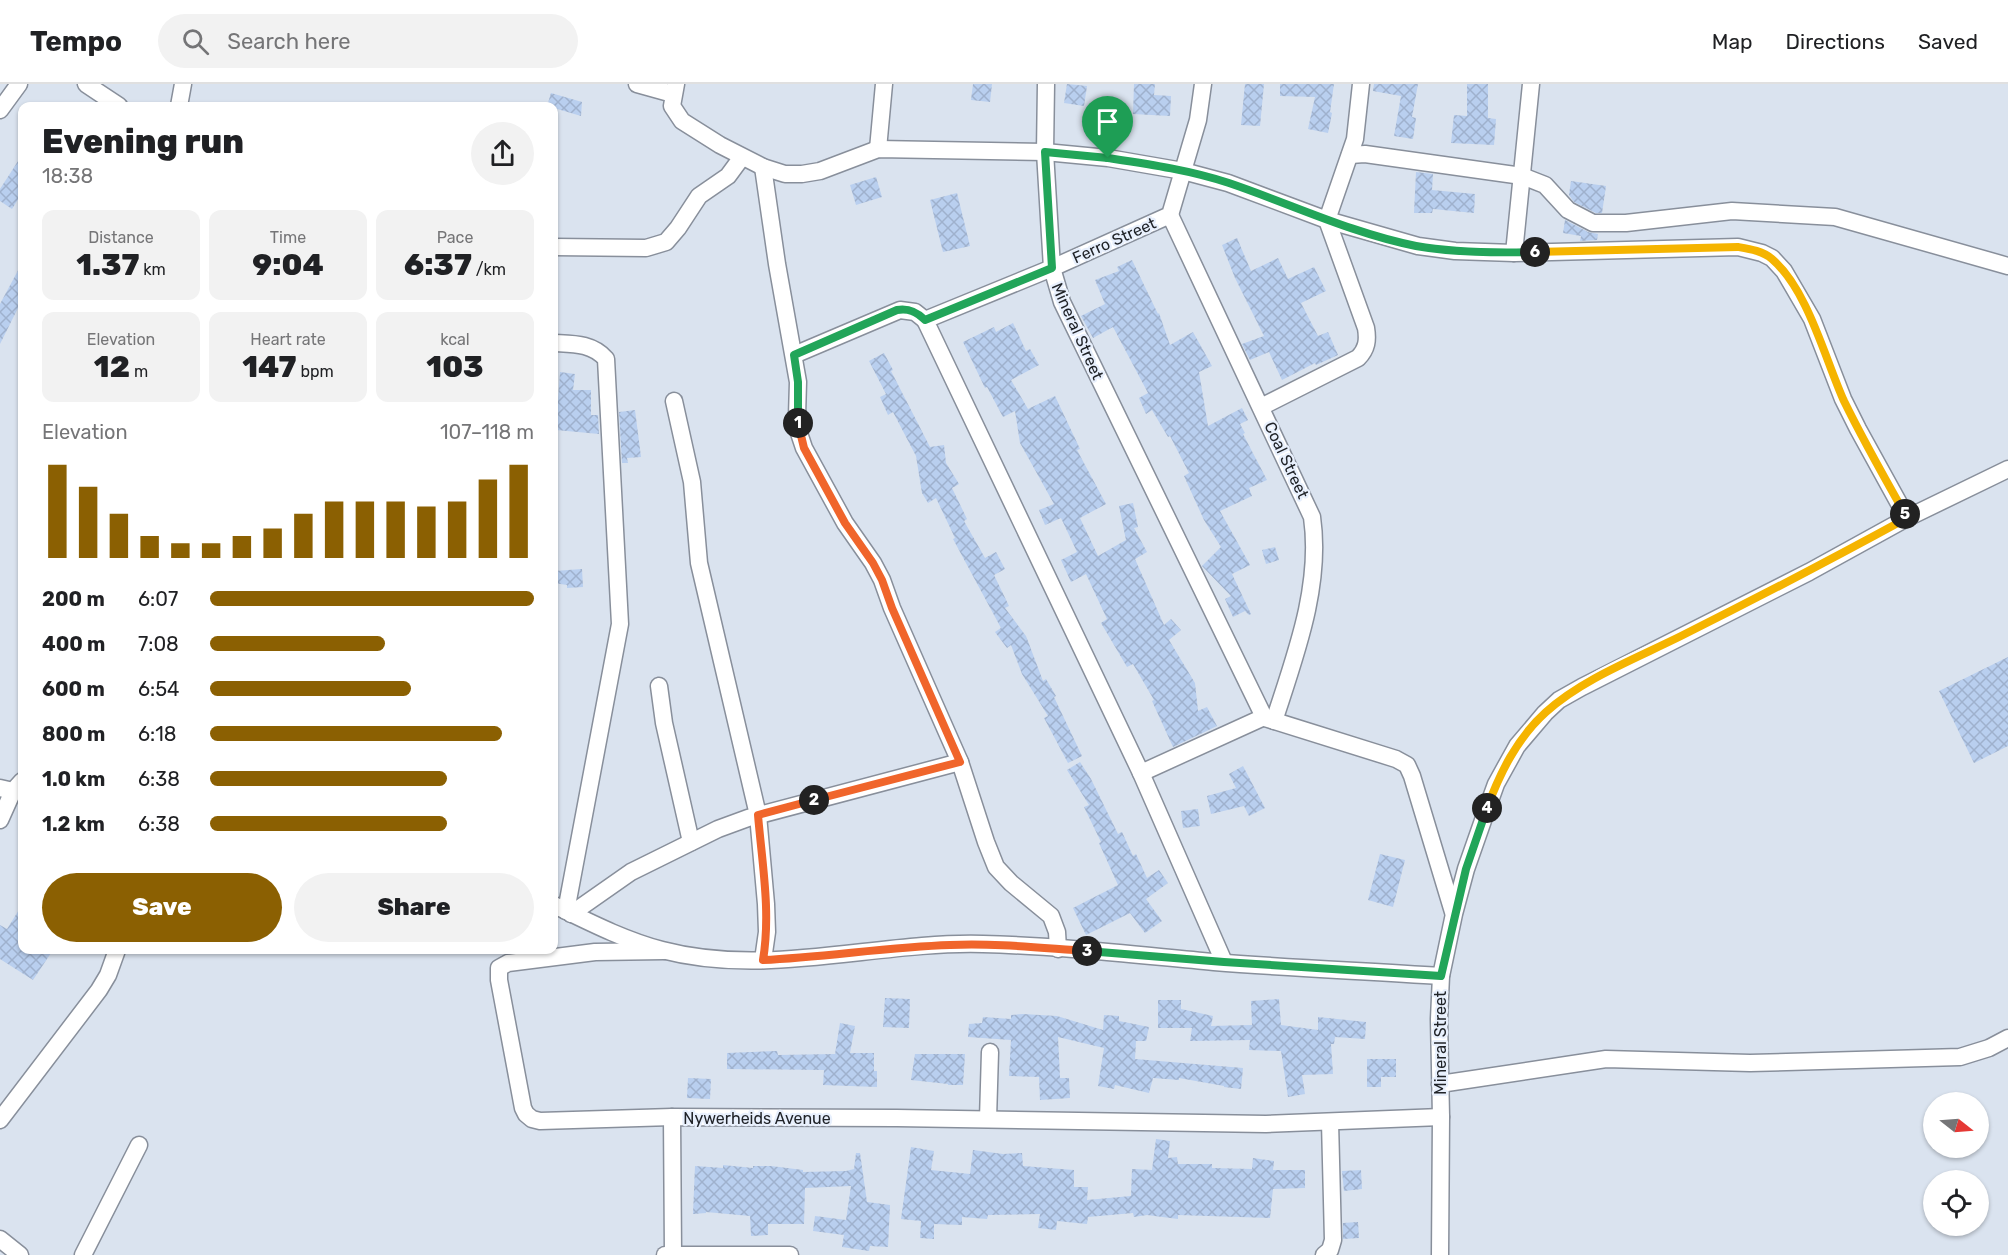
<!DOCTYPE html>
<meta charset="utf-8">
<style>
body{margin:0;font-family:Rubik,sans-serif;background:#f2f2f2;color:#202124;height:100vh;display:flex;flex-direction:column;font-size:22px;white-space:nowrap}
*{box-sizing:border-box;margin:0}
p{font-size:20px;color:#757577}
.icon{flex:none;width:33px;height:33px;fill:none;stroke:currentColor;stroke-width:2;stroke-linecap:round;stroke-linejoin:round}
.map{position:relative;flex:1;overflow:hidden}
.details{position:absolute;left:18px;top:18px;width:540px;height:852px;display:flex;flex-direction:column;background:#fff;border-radius:12px;box-shadow:0 2px 4px #0004}
.details>*{flex:none}
.needle{width:39px;rotate:107deg}
.buttons{position:absolute;left:1923px;top:1008px;display:grid;gap:12px}
.buttons a{display:grid;place-items:center;width:66px;height:66px;border-radius:50%;background:#fff;box-shadow:0 2px 4px #0004;font-size:30px}
.pin{position:absolute;display:grid;place-items:center;width:51px;height:51px;color:#fff;margin:-62px -26px;border-radius:50% 50% 50% 0;rotate:-45deg;box-shadow:0 0 6px #0007}
.pin .icon{rotate:45deg}
.km{position:absolute;width:30px;height:30px;margin:-15px;border-radius:50%;background:#222;color:#fff;font-size:16px;line-height:30px;text-align:center}
.round{display:grid;place-items:center;flex:none;width:63px;height:63px;border-radius:32px;background:#f2f2f2}
.headline{display:flex;align-items:center;justify-content:space-between;height:102px;padding:0 24px}
h1{font-size:33px;font-weight:800;line-height:45px}
.metrics{display:grid;grid-template-columns:repeat(3,1fr);gap:9px;height:102px;padding:6px 24px}
.metrics div{display:grid;align-content:center;border-radius:12px;background:#f2f2f2;text-align:center}
.metrics b{font-size:30px;font-weight:800}
.metrics small{font-size:16px;font-weight:400}
.metrics p{font-size:16px}
.chart{height:168px;padding:12px 24px}
.chart p{display:flex;justify-content:space-between}
.chart svg{width:100%;height:108px;margin-top:6px;stroke:#8b6002;stroke-width:6}
.button{display:flex;gap:12px;margin-top:auto;padding:12px 24px}
.button a{flex:1;height:69px;border-radius:36px;background:#8b6002;color:#fff;font-size:24px;font-weight:800;line-height:69px;text-align:center}
.button a+a{background:#f2f2f2;color:#202124}
ul{padding:0 24px;list-style:none;font-size:20px}
li{display:grid;grid-template-columns:96px 72px 1fr;align-items:center;height:45px}
li i{height:15px;border-radius:8px;background:#8b6002}
header{display:flex;align-items:center;gap:36px;box-sizing:border-box;height:84px;padding:0 30px;background:#fff;border-bottom:2px solid #e0e0e0}
header strong{font-size:28px}
nav{display:flex;gap:33px;margin-inline-start:auto;font-size:21px}
.search{width:420px;height:54px;background:#f2f2f2;display:flex;align-items:center;gap:15px;box-sizing:border-box;padding:0 21px;border-radius:33px;color:#757577;font-size:22px}
.map>svg:first-child{display:block}
.building{fill:url(#building-cross-hatch)}
.lines{fill:none;stroke-linecap:round;stroke-linejoin:round}
.minor-casing{stroke:#888f9b;stroke-width:19}
.minor{stroke:#fff;stroke-width:16}
.split-1-casing{stroke:#fff;stroke-width:12}
.split-2-casing{stroke:#fff;stroke-width:12}
.split-3-casing{stroke:#fff;stroke-width:12}
.split-4-casing{stroke:#fff;stroke-width:12}
.split-5-casing{stroke:#fff;stroke-width:12}
.split-6-casing{stroke:#fff;stroke-width:12}
.split-7-casing{stroke:#fff;stroke-width:12}
.split-1{stroke:#22a559;stroke-width:8}
.split-2{stroke:#f0652b;stroke-width:8}
.split-3{stroke:#f0652b;stroke-width:8}
.split-4{stroke:#22a559;stroke-width:8}
.split-5{stroke:#f5b400;stroke-width:8}
.split-6{stroke:#f5b400;stroke-width:8}
.split-7{stroke:#22a559;stroke-width:8}
.labels{text-anchor:middle;stroke-width:4.5;stroke-linejoin:round;paint-order:stroke}
.street-label{font-size:16px;fill:#202328;stroke:#e8f0fd}
</style>
<header>
<strong>Tempo</strong>
<div class="search"><svg class="icon" aria-label="search" viewBox="0 0 24 24"><circle cx="10" cy="10" r="6"/><path d="M15 15l6 6"/></svg>Search here</div>
<nav><a>Map</a><a>Directions</a><a>Saved</a></nav>
</header>
<div class="map">
<svg width="2008" height="1171" viewBox="0 0 2008 1171">
<defs>
<pattern id="building-cross-hatch" width="8" height="8" patternUnits="userSpaceOnUse" patternTransform="scale(1.5)"><rect width="8" height="8" fill="#b9cfef"/><path d="M0 0l8 8M0 8l8-8" fill="none" stroke="#9fb1cd"/></pattern>
</defs>
<rect width="100%" height="100%" fill="#dae3ef"/>
<g class="building">
<polygon points="973,0 992,0 990,18 971,16"/>
<polygon points="1067,0 1087,2 1084,22 1064,19"/>
<polygon points="1134,0 1155,0 1154,11 1171,12 1170,32 1133,30"/>
<polygon points="1245,0 1264,0 1260,42 1241,41"/>
<polygon points="1280,0 1334,0 1330,28 1332,29 1328,49 1308,45 1315,13 1280,12"/>
<polygon points="1374,0 1418,0 1412,33 1416,34 1413,55 1394,52 1401,12 1373,7"/>
<polygon points="1467,0 1488,0 1488,34 1496,35 1494,61 1451,59 1454,31 1467,32"/>
<polygon points="551,9 582,18 581,32 554,24 554,22 547,22"/>
<polygon points="22,71 22,109 12,125 0,117 0,105"/>
<polygon points="1416,88 1433,90 1432,106 1475,110 1474,129 1433,125 1432,129 1414,129"/>
<polygon points="876,93 882,113 856,121 850,101"/>
<polygon points="1571,97 1606,102 1602,129 1596,129 1574,118 1569,111"/>
<polygon points="957,109 970,162 943,168 930,116"/>
<polygon points="1565,136 1588,148 1598,150 1597,156 1580,157 1581,152 1563,149"/>
<polygon points="1237,154 1251,187 1278,174 1288,195 1314,183 1326,207 1301,219 1318,252 1328,248 1338,271 1316,281 1315,279 1282,296 1269,268 1250,276 1242,260 1264,252 1235,194 1222,161"/>
<polygon points="1132,176 1158,230 1159,229 1170,261 1193,248 1212,282 1199,288 1208,342 1242,324 1248,336 1240,340 1245,349 1243,350 1267,396 1249,404 1252,412 1220,427 1250,481 1232,490 1251,530 1249,531 1245,527 1233,533 1225,515 1231,512 1202,482 1221,463 1204,436 1184,392 1189,389 1170,352 1168,353 1152,326 1146,330 1139,314 1148,309 1113,243 1093,254 1081,232 1105,220 1095,196 1119,187 1117,183"/>
<polygon points="22,179 22,216 0,260 0,220"/>
<polygon points="1013,239 1026,267 1030,265 1039,281 1011,296 1028,325 1055,312 1080,365 1077,366 1106,420 1080,434 1098,472 1126,456 1119,422 1133,419 1138,443 1134,444 1147,468 1135,475 1164,541 1171,535 1181,546 1169,556 1195,599 1198,627 1207,623 1217,642 1173,663 1152,617 1154,616 1133,580 1127,583 1101,539 1107,535 1086,490 1071,498 1061,476 1077,468 1061,434 1045,441 1039,426 1054,420 1020,359 1015,327 1003,333 987,303 985,304 963,258 994,243 996,248"/>
<polygon points="884,269 893,286 891,287 930,363 944,361 946,379 959,400 952,404 967,435 964,437 985,474 996,468 1005,485 994,491 1009,522 1005,524 1026,552 1043,597 1046,595 1056,612 1054,613 1082,672 1068,679 1044,634 1048,632 1022,590 1011,561 1007,564 995,548 1001,544 953,455 955,454 936,414 928,419 922,409 916,372 893,328 888,331 880,313 886,310 869,277"/>
<polygon points="560,288 575,290 573,306 591,306 591,331 598,331 599,350 556,346"/>
<polygon points="635,326 641,373 627,374 628,379 622,379 619,328"/>
<polygon points="1275,463 1279,476 1266,480 1262,466"/>
<polygon points="582,485 583,503 567,504 567,501 554,499 554,487"/>
<polygon points="2008,573 2008,662 1974,679 1939,607"/>
<polygon points="1080,678 1091,695 1118,750 1122,748 1133,772 1136,770 1147,794 1159,786 1168,799 1146,815 1162,837 1145,849 1130,829 1086,851 1073,824 1118,801 1099,759 1101,758 1084,723 1089,721 1067,686"/>
<polygon points="1243,682 1265,724 1249,732 1244,722 1211,730 1207,712 1236,704 1229,690"/>
<polygon points="1198,725 1200,742 1183,744 1181,727"/>
<polygon points="1380,770 1405,776 1393,823 1368,816"/>
<polygon points="22,821 22,866 53,866 33,896 0,875 0,841 7,845"/>
<polygon points="885,914 910,915 909,944 883,943"/>
<polygon points="1279,915 1281,941 1318,946 1318,933 1366,938 1365,955 1335,953 1334,960 1331,960 1333,990 1302,991 1305,1010 1288,1013 1281,967 1249,966 1250,956 1190,957 1192,944 1158,944 1158,916 1181,916 1181,925 1213,932 1211,942 1252,941 1251,917"/>
<polygon points="1023,930 1057,932 1103,946 1104,931 1119,932 1119,937 1149,943 1146,957 1136,957 1135,975 1243,984 1241,1005 1224,1003 1224,1002 1179,994 1179,996 1153,994 1149,1009 1115,1001 1114,1005 1098,1002 1104,964 1058,953 1060,994 1069,994 1070,1014 1040,1016 1039,993 1009,992 1011,956 968,953 969,940 982,939 983,933 1011,935 1011,931"/>
<polygon points="840,939 855,942 850,969 874,969 874,987 877,987 877,1003 823,1001 824,986 727,985 727,969 777,967 778,971 835,970"/>
<polygon points="915,970 965,970 963,1001 948,1001 948,1000 911,996"/>
<polygon points="1367,975 1396,975 1396,993 1381,993 1381,1003 1367,1003"/>
<polygon points="688,994 711,995 710,1015 687,1014"/>
<polygon points="1156,1055 1170,1057 1168,1074 1177,1073 1178,1080 1212,1080 1212,1084 1252,1085 1253,1074 1274,1077 1273,1086 1305,1086 1305,1104 1273,1105 1270,1134 1178,1131 1178,1135 1147,1131 1134,1133 1133,1129 1088,1133 1087,1140 1057,1137 1056,1146 1038,1144 1040,1130 988,1131 987,1135 962,1133 962,1141 934,1140 934,1155 920,1154 921,1137 901,1135 911,1063 934,1067 931,1086 970,1090 973,1066 1003,1070 1022,1069 1023,1082 1074,1086 1074,1103 1088,1103 1087,1116 1131,1112 1132,1085 1152,1086"/>
<polygon points="856,1069 860,1069 867,1118 890,1121 888,1163 870,1162 869,1167 842,1163 844,1151 813,1147 815,1132 846,1136 851,1102 805,1104 804,1140 768,1140 768,1151 751,1152 750,1132 706,1128 706,1129 693,1130 695,1082 723,1084 723,1081 753,1084 753,1082 771,1082 803,1086 803,1088 846,1087 854,1085"/>
<polygon points="1361,1086 1362,1105 1344,1107 1342,1087"/>
<polygon points="1358,1138 1359,1154 1343,1155 1343,1139"/>
</g>
<g class="lines">
<g class="minor-casing">
<g id="minor">
<polyline points="86,0 119,22"/>
<polyline points="637,0 673,10"/>
<polyline points="676,0 672,22 682,37 720,61 763,83 785,90 802,90 820,87 878,65 1045,68 1108,74 1183,87 1228,99 1327,136 1418,162 1455,167 1514,169 1738,163 1762,169 1772,174 1784,187 1812,235 1843,315 1858,345 1907,434"/>
<polyline points="1046,0 1045,68 1052,184 1062,218 1264,633 1141,689"/>
<polyline points="1203,0 1198,36 1170,131 1052,184 925,236 1141,689 1224,878"/>
<polyline points="179,22 183,0"/>
<polyline points="0,26 19,0"/>
<polyline points="878,65 884,0"/>
<polyline points="1350,71 1365,70 1522,92 1545,101 1568,126 1593,139 1626,139 1732,127 1835,133 2008,182"/>
<polyline points="763,83 777,180 798,298 797,332 799,349 804,364 845,439 873,479 882,496 892,524 960,678 986,758 996,783 1011,799 1051,832 1057,848 1058,865"/>
<path d="M 1170,131 L 1312,433 C 1322,502 1295,572 1274,637"/>
<polyline points="1327,136 1355,55 1361,0"/>
<polyline points="554,163 646,164 666,158 678,144 699,112 728,92 742,73"/>
<polyline points="1514,169 1531,0"/>
<path d="M 554,259 C 573,260 592,259 606,275 L 620,540 L 566,827"/>
<polyline points="794,271 900,226 915,228 925,236"/>
<polyline points="674,317 692,398 699,479 758,731 766,820 767,848 763,876"/>
<path d="M 1261,323 L 1358,274 C 1367,265 1368,256 1366,244 L 1327,136"/>
<polyline points="659,602 664,639 691,758"/>
<polyline points="1265,634 1396,675 1407,681 1412,692 1453,828"/>
<polyline points="0,704 13,707 22,697"/>
<polyline points="0,736 13,707"/>
<path d="M 554,821 C 589,838 624,856 662,866 C 768,894 877,857 983,860 C 1060,862 1137,871 1214,878 C 1289,884 1365,887 1441,892"/>
<polyline points="571,830 631,788 718,745 748,734 960,678"/>
<polyline points="664,867 595,868 508,879 499,884 499,896 523,1024 526,1030 532,1035 540,1037 672,1033 897,1034 1266,1040 1441,1033"/>
<polyline points="1440,1000 1606,975 1750,979 1960,973 1989,964 2008,954"/>
<polyline points="672,1033 673,1170"/>
<polyline points="988,1035 990,968"/>
<polyline points="0,1036 99,906 108,891 117,866"/>
<polyline points="0,1155 20,1171"/>
<polyline points="83,1171 139,1061"/>
<polyline points="665,1171 790,1171"/>
<polyline points="1324,1171 1330,1166 1333,1156 1330,1038"/>
<polyline points="1440,1171 1441,1033 1439,935 1441,892 1454,830 1466,785 1487,725 1496,700 1517,662 1545,629 1559,616 1582,603 1809,488 1907,434 2008,385"/>
</g>
</g>
<use href="#minor" class="minor"/>
</g>
<g class="lines">
<g class="split-1-casing">
<path id="split-1" d="M 798,339 L 798,298 L 794,271 L 897,226 C 908,224 916,227 925,236 L 1052,184 L 1045,68 L 1108,74"/>
</g>
<g class="split-2-casing">
<polyline id="split-2" points="798,339 804,364 845,439 873,479 882,496 892,524 960,678 814,716"/>
</g>
<g class="split-3-casing">
<path id="split-3" d="M 814,716 L 758,731 C 762,779 771,828 763,876 C 826,873 888,863 950,861 C 996,859 1041,864 1087,867"/>
</g>
<g class="split-4-casing">
<polyline id="split-4" points="1087,867 1224,878 1441,892 1466,785 1487,724"/>
</g>
<g class="split-5-casing">
<path id="split-5" d="M 1487,724 C 1500,689 1517,654 1546,628 C 1582,595 1637,574 1681,552 C 1757,514 1832,475 1907,434 L 1905,430"/>
</g>
<g class="split-6-casing">
<path id="split-6" d="M 1535,168 L 1738,163 C 1750,165 1763,167 1772,175 C 1808,206 1825,275 1844,317 C 1863,356 1884,393 1905,430"/>
</g>
<g class="split-7-casing">
<path id="split-7" d="M 1108,74 C 1148,80 1190,86 1229,99 C 1291,120 1351,149 1416,162 C 1455,169 1496,169 1535,168"/>
</g>
<use href="#split-1" class="split-1"/>
<use href="#split-2" class="split-2"/>
<use href="#split-3" class="split-3"/>
<use href="#split-4" class="split-4"/>
<use href="#split-5" class="split-5"/>
<use href="#split-6" class="split-6"/>
<use href="#split-7" class="split-7"/>
</g>
<g class="labels">
<g class="street-label">
<text transform="translate(1114 156) rotate(-24)" y="6">Ferro Street</text>
<text transform="translate(1078 247) rotate(66)" y="6">Mineral Street</text>
<text transform="translate(1287 376) rotate(65)" y="6">Coal Street</text>
<text transform="translate(1440 959) rotate(-90)" y="6">Mineral Street</text>
<text x="757" y="1040">Nywerheids Avenue</text>
</g>
</g>
</svg>
<div class="buttons">
<a><svg class="needle" viewBox="-14 -14 28 28"><path d="M0-13l5 13h-10z" fill="#e53935"/><path d="M0 13l5-13h-10z" fill="#757577"/></svg></a>
<a><svg class="icon" aria-label="locate" viewBox="0 0 24 24"><circle cx="12" cy="12" r="6"/><path d="M12 2v4M12 18v4M2 12h4M18 12h4"/></svg></a>
</div>
<div class="pin" style="left:1108px;top:74px;background:#1e9e55"><svg class="icon" aria-label="arrive" viewBox="0 0 24 24"><path d="M6 21V4h12l-3 4 3 4H6"/></svg></div>
<b class="km" style="left:798px;top:339px">1</b>
<b class="km" style="left:814px;top:716px">2</b>
<b class="km" style="left:1087px;top:867px">3</b>
<b class="km" style="left:1487px;top:724px">4</b>
<b class="km" style="left:1905px;top:430px">5</b>
<b class="km" style="left:1535px;top:168px">6</b>
<section class="details">
<div class="headline"><div><h1>Evening run</h1><p>18:38</p></div><a class="round"><svg class="icon" aria-label="share" viewBox="0 0 24 24"><path d="M12 15V3M7 8l5-5 5 5M5 13v7h14v-7"/></svg></a></div>
<div class="metrics">
<div><p>Distance</p><b>1.37<small> km</small></b></div>
<div><p>Time</p><b>9:04</b></div>
<div><p>Pace</p><b>6:37<small> /km</small></b></div>
</div>
<div class="metrics">
<div><p>Elevation</p><b>12<small> m</small></b></div>
<div><p>Heart rate</p><b>147<small> bpm</small></b></div>
<div><p>kcal</p><b>103</b></div>
</div>
<div class="chart"><p><span>Elevation</span>107–118 m</p>
<svg viewBox="0 0 160 44" preserveAspectRatio="none"><path d="M5 44V6M15 44V15M25 44V26M35 44V35M45 44V38M55 44V38M65 44V35M75 44V32M85 44V26M95 44V21M105 44V21M115 44V21M125 44V23M135 44V21M145 44V12M155 44V6"/></svg>
</div>
<ul>
<li><b>200 m</b>6:07<i style="width:100%"></i></li>
<li><b>400 m</b>7:08<i style="width:54%"></i></li>
<li><b>600 m</b>6:54<i style="width:62%"></i></li>
<li><b>800 m</b>6:18<i style="width:90%"></i></li>
<li><b>1.0 km</b>6:38<i style="width:73%"></i></li>
<li><b>1.2 km</b>6:38<i style="width:73%"></i></li>
</ul>
<div class="button"><a>Save</a><a>Share</a></div>
</section>
</div>
